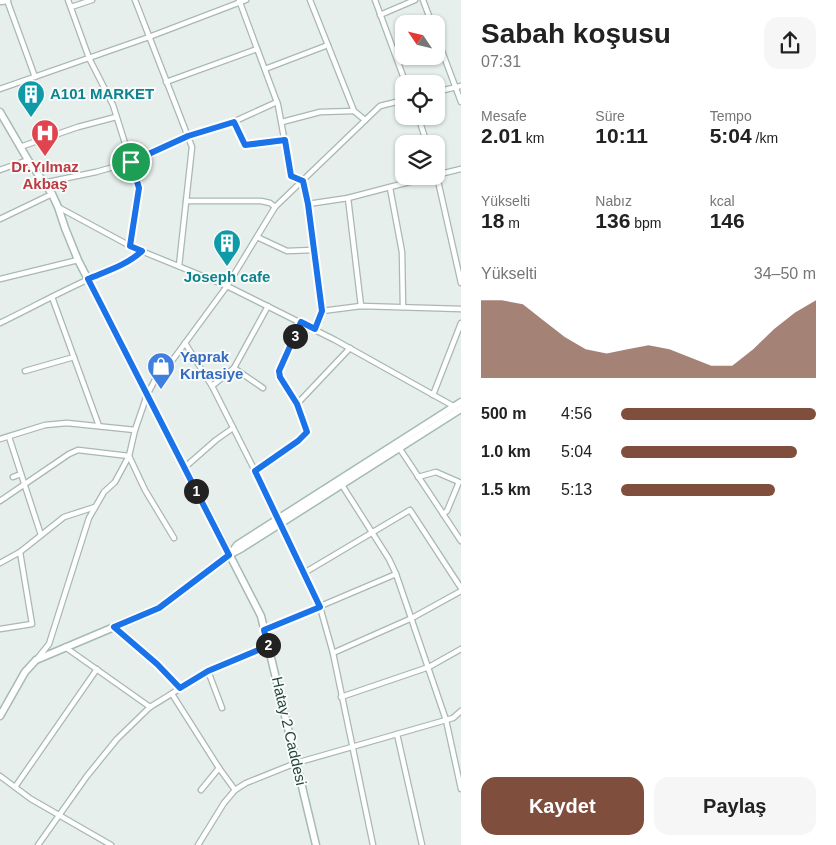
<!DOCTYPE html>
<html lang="tr">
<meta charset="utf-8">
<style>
body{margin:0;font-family:Arial,sans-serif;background:#f6f6f6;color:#222;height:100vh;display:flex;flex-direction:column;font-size:19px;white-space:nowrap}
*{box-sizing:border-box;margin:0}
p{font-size:16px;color:#767676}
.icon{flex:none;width:28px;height:28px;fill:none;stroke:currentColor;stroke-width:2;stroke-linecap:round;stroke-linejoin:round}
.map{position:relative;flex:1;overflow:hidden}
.sheet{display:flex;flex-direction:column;background:#fff;width:375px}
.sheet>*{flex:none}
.needle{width:32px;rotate:305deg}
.controls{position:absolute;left:395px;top:15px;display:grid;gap:10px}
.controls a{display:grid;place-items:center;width:50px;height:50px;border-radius:10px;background:#fff;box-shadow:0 1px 4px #0004;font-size:25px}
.pin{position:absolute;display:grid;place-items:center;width:42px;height:42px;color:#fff;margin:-21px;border:2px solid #fff;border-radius:50%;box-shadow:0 1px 5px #0007}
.km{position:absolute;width:25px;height:25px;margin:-12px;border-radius:50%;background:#222;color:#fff;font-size:14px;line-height:25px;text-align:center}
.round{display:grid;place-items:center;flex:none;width:52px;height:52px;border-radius:15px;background:#f6f6f6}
.head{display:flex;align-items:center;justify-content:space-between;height:85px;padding:0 20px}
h1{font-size:28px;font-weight:600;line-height:38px}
.metrics{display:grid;grid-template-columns:repeat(3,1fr);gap:8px;height:85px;padding:5px 20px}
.metrics div{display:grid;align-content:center}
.metrics b{font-size:21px;font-weight:600}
.metrics small{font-size:14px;font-weight:400}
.metrics p{font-size:14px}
.chart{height:140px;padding:10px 20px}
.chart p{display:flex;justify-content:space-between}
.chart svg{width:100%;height:90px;margin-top:5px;fill:#804e3d;opacity:.7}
.action{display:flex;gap:10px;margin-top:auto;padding:10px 20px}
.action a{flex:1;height:58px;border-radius:15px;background:#804e3d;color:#fff;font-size:20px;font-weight:600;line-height:58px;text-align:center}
.action a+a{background:#f6f6f6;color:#222}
ul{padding:0 20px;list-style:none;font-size:16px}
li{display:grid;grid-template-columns:80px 60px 1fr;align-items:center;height:38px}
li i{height:12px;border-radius:6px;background:#804e3d}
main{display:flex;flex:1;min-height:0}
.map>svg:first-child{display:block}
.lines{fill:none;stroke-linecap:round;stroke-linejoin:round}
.street-casing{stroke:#a8b8b2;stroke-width:7}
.secondary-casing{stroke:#a4bbb3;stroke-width:9}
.street{stroke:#fff;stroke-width:4.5}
.secondary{stroke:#fff;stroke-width:6}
.route-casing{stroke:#fff;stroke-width:10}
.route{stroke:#1a73e8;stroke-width:6}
.labels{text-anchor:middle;stroke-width:4;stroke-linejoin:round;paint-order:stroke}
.culture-label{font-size:15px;font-weight:bold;fill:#0d838f;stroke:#f7fbf9;text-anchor:start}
.health-label{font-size:15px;font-weight:bold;fill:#be3a42;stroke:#f7fbf9}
.shop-label{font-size:15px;font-weight:bold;fill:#366cbe;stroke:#f7fbf9;text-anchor:start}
.street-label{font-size:15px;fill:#24423a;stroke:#f7fbf9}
</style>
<main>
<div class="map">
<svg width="461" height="845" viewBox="0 0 461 845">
<rect width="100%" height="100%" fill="#e6efeb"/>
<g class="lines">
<g class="street-casing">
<g id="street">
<polyline points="7,0 35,77"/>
<polyline points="68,0 89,58 113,105 139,188 130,246"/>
<polyline points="135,0 192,147 179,266"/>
<polyline points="239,0 278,105 291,176 303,181 308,204 313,250"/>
<polyline points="310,0 354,111 365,120"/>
<polyline points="375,0 406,84"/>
<polyline points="423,0 432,24"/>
<polyline points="0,2 8,1"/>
<polyline points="71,7 92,0"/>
<polyline points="380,15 415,0"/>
<polyline points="436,35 461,102"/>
<polyline points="265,69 328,45"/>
<polyline points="166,82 257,49"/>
<polyline points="0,89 149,37 246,0"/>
<polyline points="436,92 461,86"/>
<polyline points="418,116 427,144"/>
<polyline points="233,122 245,145 285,140"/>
<polyline points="282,122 320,112 354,111"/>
<polyline points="20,147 78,127 116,117"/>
<polyline points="0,170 28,160"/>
<polyline points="436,172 461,283"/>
<polyline points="436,175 461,169"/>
<polyline points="43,183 96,172 131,162 187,136 233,122 277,102"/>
<polyline points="390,188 402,252 403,307"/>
<polyline points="348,198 361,306"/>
<polyline points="186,201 261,201 270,203 275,207"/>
<polyline points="308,204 348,198 432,176"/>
<polyline points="58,207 134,248 227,286 335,340 455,407"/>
<polyline points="0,219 52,194"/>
<polyline points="257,237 287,251 313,250 318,273 322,311 315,329"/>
<polyline points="0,279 78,260"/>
<polyline points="52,297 99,426"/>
<polyline points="322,311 361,306 461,309"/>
<path d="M 0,323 C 29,309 58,293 87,280 C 106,271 127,266 142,251"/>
<polyline points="185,343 212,386 234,368 268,306"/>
<polyline points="234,368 263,388"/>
<polyline points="25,371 74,357"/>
<polyline points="212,386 255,471 320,607 333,653 373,845"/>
<polyline points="433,395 461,323"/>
<polyline points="297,404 350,348"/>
<polyline points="9,437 41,535"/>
<polyline points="0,439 45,425 67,423 135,430"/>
<polyline points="398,446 461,541"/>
<polyline points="184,468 216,440 233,428"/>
<polyline points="255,471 298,441 307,432 297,404 280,377 279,371 301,323"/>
<polyline points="13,477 21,474"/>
<polyline points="418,477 436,472 459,482 447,511 443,514"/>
<polyline points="0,501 69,454 78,450 129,456 145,490 174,538"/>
<polyline points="0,563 20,552 64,517 95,507"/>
<polyline points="304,573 410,510 461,588"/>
<polyline points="396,574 446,720 461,789"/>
<polyline points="114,627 157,664 180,687"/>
<polyline points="0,629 32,624 20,552"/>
<polyline points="264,630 396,574 389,559 340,482"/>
<path d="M 65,647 L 150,707 C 169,696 187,683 207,672 C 226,662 248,654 268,646"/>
<polyline points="333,653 412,618 461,591"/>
<polyline points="37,659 49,644 89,518 104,492 115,482 129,456 135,430 147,395 156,378 166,369 227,286 275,207 380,106 404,100"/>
<polyline points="208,671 222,708"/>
<polyline points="172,694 219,768 235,790"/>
<polyline points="341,697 429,667 461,649"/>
<polyline points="397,734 422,845"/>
<polyline points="0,776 31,799 111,845"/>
<polyline points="15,787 97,669"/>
<polyline points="201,790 219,768"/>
<polyline points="38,845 87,776 117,739 150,707"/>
<polyline points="198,845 224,803 235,790 246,783 296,763 453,718 461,711"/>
</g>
</g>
<g class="secondary-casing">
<g id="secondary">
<polyline points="0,112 28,160 52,194 58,207 65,228 78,260 261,616 316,845"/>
<polyline points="232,552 237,545 461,402"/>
<polyline points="0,716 25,672 36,660 159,608 229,555 242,548 461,409"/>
</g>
</g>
<use href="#street" class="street"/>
<use href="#secondary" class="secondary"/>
</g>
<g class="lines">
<g class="route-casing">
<path id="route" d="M 234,122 L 245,145 L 285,140 L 291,176 L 303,181 L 308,204 L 322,311 L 315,329 L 301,322 L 279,371 L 280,377 L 297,404 L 307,432 L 298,441 L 255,471 L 320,607 L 264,630 L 268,646 L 208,671 L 180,688 L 157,664 L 114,627 L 159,608 L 229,555 L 88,279 C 107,271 127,265 142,251 L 130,246 L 139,188 L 131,162 L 188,136 Z"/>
</g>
<use href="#route" class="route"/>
</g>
<defs>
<g id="building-pin" transform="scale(1.4375)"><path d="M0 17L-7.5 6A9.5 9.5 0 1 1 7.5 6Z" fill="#0f9aa8" stroke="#f7fbf9"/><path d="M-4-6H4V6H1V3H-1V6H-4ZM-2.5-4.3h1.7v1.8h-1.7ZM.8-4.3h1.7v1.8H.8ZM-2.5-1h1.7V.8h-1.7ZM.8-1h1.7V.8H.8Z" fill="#fff"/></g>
<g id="hospital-pin" transform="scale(1.4375)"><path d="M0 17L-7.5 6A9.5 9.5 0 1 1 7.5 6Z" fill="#e0444e" stroke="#f7fbf9"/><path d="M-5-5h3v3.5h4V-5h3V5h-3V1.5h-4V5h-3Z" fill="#fff"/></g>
<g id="shop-pin" transform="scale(1.4375)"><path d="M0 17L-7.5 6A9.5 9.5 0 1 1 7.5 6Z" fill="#3f7fe0" stroke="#f7fbf9"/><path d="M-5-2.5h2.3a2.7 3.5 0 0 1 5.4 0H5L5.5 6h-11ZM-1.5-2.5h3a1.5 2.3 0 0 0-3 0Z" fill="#fff"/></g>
</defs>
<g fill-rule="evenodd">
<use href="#building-pin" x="31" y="94"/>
<use href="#hospital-pin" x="45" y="133"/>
<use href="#building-pin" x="227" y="243"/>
<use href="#shop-pin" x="161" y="366"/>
</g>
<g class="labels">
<g class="culture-label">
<text x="50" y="99">A101 MARKET</text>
<text x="227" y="282" text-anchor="middle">Joseph cafe</text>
</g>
<g class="health-label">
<text x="45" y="172">Dr.Yılmaz<tspan x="45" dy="17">Akbaş</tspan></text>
</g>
<g class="shop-label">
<text x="180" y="362">Yaprak<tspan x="180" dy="17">Kırtasiye</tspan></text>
</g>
<g class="street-label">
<text transform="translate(289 731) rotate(77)" y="5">Hatay 2 Caddesi</text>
</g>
</g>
</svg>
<div class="controls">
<a><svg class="needle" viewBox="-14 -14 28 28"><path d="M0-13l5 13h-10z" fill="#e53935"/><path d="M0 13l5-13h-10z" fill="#767676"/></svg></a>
<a><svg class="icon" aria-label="locate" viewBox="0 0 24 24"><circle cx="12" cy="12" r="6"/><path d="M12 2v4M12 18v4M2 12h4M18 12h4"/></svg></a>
<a><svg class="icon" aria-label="layers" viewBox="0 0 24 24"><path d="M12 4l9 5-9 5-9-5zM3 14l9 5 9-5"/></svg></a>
</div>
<div class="pin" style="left:131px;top:162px;background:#1e9e55"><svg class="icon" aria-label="arrive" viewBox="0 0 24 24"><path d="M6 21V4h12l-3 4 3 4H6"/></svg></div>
<b class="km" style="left:196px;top:491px">1</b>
<b class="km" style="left:268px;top:645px">2</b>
<b class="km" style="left:295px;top:336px">3</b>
</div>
<section class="sheet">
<div class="head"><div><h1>Sabah koşusu</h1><p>07:31</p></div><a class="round"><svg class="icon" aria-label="share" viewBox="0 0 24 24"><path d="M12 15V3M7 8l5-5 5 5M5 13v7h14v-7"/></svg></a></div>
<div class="metrics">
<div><p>Mesafe</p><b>2.01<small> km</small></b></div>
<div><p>Süre</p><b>10:11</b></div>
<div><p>Tempo</p><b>5:04<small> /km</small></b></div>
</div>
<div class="metrics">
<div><p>Yükselti</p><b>18<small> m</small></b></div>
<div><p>Nabız</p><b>136<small> bpm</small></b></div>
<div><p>kcal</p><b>146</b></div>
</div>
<div class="chart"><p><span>Yükselti</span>34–50 m</p>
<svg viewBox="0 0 160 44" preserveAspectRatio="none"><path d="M0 44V6L10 6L20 8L30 16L40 24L50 30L60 32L70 30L80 28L90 30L100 34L110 38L120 38L130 30L140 20L150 12L160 6V44z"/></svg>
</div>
<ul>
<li><b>500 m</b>4:56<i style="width:100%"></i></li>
<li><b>1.0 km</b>5:04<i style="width:90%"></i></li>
<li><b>1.5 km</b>5:13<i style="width:79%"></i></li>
</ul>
<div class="action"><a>Kaydet</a><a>Paylaş</a></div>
</section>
</main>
